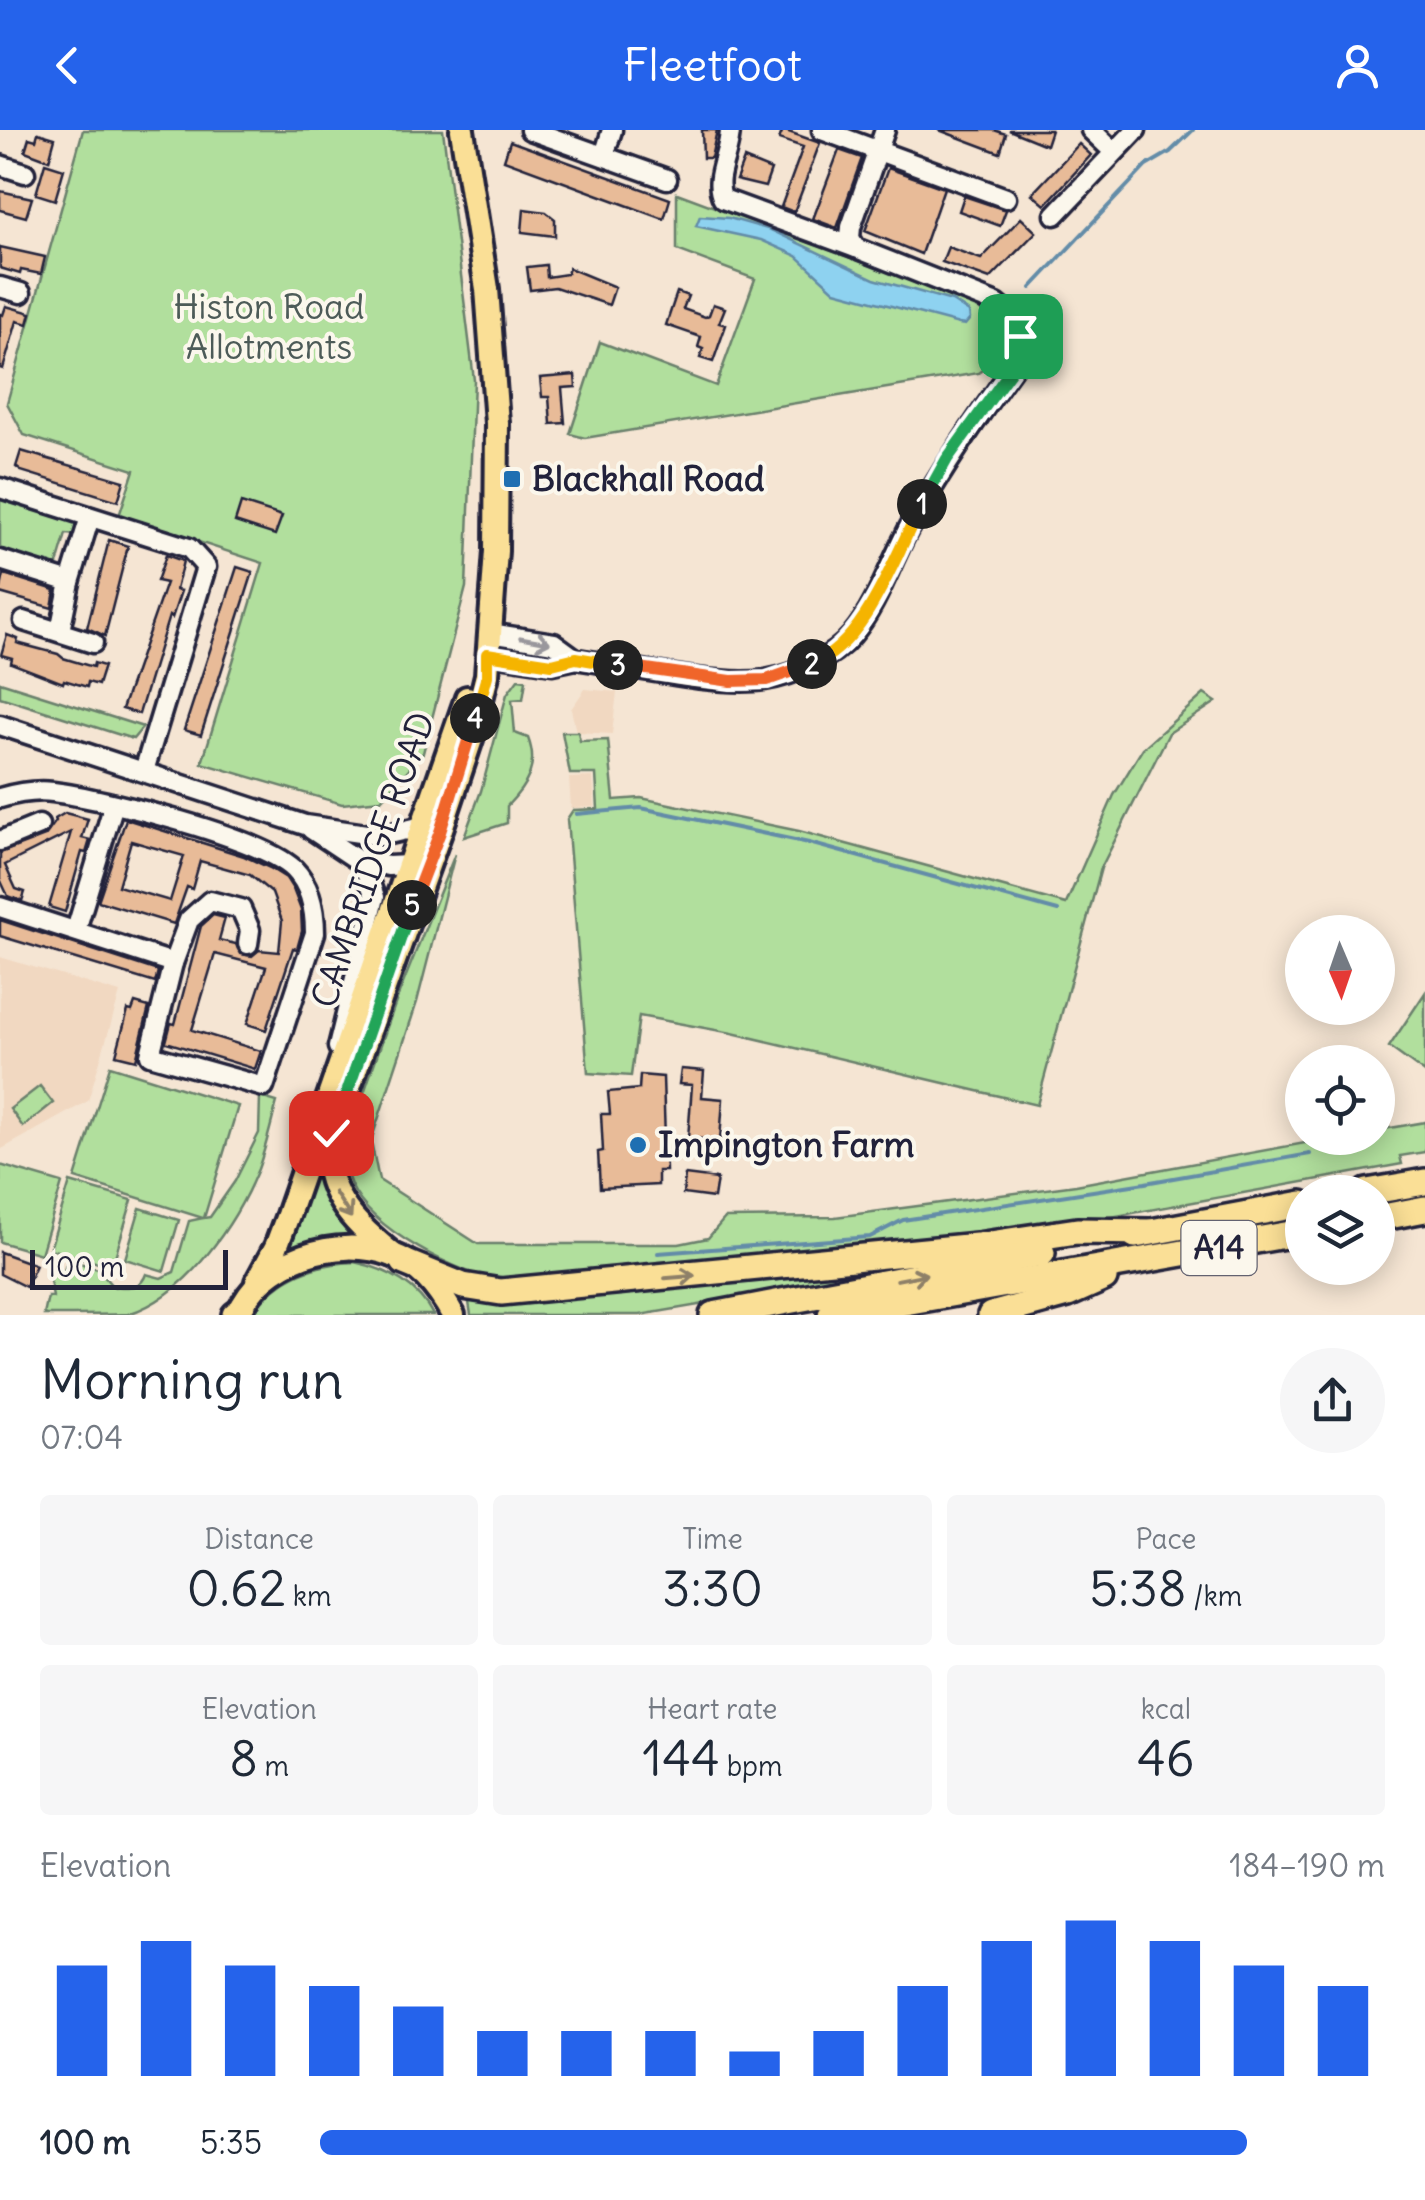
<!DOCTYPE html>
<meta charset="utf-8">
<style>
body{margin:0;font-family:Delius,sans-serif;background:#f6f6f7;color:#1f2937;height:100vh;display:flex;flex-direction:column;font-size:38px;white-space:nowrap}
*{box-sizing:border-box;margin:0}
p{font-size:32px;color:#747a83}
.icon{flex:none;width:55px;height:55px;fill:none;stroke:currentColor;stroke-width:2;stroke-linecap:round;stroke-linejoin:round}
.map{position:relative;height:1185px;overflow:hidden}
.panel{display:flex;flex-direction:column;background:#fff;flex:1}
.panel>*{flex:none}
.needle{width:65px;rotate:178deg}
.fabs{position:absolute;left:1285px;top:785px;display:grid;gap:20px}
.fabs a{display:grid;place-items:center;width:110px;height:110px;border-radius:50%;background:#fff;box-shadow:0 5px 25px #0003;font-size:50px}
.scale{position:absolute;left:30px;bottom:25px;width:198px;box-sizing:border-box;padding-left:10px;border:5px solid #22223b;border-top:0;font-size:28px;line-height:35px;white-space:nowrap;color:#22223b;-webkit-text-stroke:8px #fbf7ec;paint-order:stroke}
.pin{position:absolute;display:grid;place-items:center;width:85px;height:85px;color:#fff;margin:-42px;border-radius:20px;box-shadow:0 5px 15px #0006}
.km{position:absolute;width:50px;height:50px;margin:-25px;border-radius:50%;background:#222;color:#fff;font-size:28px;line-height:50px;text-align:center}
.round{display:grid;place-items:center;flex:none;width:105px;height:105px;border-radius:52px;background:#f6f6f7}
.summary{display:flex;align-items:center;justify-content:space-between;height:170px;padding:0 40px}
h1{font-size:55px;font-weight:600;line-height:75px}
.metrics{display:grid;grid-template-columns:repeat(3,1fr);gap:15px;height:170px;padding:10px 40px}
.metrics div{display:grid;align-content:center;border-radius:10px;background:#f6f6f7;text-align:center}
.metrics b{font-size:50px;font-weight:600}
.metrics small{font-size:28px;font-weight:400}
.metrics p{font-size:28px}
.chart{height:280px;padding:20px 40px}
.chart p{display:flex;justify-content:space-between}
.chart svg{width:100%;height:180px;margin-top:10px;stroke:#2563eb;stroke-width:6}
ul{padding:0 40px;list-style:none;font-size:32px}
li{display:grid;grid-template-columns:160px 120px 1fr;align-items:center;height:75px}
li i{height:25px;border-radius:12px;background:#2563eb}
header{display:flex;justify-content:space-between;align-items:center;height:130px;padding:0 40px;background:#2563eb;color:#fff;font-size:45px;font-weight:600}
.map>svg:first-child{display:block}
.built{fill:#f1d8c1}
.green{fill:#b1df9d;stroke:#6a806c;stroke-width:2.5}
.water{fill:#8ed2f0;stroke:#638ca8;stroke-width:2.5}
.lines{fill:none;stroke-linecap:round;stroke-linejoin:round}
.stream{stroke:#638ca8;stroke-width:4}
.building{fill:#e8bb98;stroke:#22223b;stroke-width:2.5;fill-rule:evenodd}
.minor-casing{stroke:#22223b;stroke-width:25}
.major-casing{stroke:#22223b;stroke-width:30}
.highway-casing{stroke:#22223b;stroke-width:32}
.minor{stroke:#fbf7ec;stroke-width:18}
.major{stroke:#fadf96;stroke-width:22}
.highway{stroke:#fadf96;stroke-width:25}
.oneway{stroke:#99979c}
.oneway2{stroke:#8e8068}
.split-1-casing{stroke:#fff;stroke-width:20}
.split-2-casing{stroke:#fff;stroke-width:20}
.split-3-casing{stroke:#fff;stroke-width:20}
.split-4-casing{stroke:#fff;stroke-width:20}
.split-5-casing{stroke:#fff;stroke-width:20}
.split-6-casing{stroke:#fff;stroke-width:20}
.split-7-casing{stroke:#fff;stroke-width:20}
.split-1{stroke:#22a559;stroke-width:12}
.split-2{stroke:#f5b400;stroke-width:12}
.split-3{stroke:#f0652b;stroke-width:12}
.split-4{stroke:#f5b400;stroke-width:12}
.split-5{stroke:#f0652b;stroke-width:12}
.split-6{stroke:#22a559;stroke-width:12}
.split-7{stroke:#22a559;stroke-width:12}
.poi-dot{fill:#1f6fb2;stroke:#fbf7ec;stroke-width:4}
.labels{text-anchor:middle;stroke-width:8;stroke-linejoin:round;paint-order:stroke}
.shield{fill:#fbf7ec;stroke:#636270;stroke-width:2.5}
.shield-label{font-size:32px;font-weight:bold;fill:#22223b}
.park-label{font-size:35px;fill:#4d5b58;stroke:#fbf7ec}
.poi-label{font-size:35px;font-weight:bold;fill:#22223b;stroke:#fbf7ec;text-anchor:start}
.street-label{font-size:35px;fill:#22223b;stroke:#fbf7ec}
</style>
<header><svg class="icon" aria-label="back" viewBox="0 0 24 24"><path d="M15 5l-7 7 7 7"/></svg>Fleetfoot<svg class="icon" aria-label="person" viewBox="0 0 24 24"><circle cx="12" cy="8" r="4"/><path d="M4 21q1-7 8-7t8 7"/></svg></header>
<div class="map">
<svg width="1425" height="1185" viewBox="0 0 1425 1185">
<rect width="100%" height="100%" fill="#f5e5d3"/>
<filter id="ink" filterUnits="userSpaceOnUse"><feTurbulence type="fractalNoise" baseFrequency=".01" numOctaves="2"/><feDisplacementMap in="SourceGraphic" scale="20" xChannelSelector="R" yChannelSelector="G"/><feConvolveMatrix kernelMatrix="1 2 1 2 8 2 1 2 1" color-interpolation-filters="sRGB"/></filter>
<g filter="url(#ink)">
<g class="built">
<polygon points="585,559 617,562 612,604 576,602 571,579"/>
<polygon points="593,647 595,677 571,678 569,648"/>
<polygon points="0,827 120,863 88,971 0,1020"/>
</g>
<g class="green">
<polygon points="83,0 443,0 474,250 466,457 423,623 381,670 342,674 202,633 263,433 119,386 134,340 24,305 7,273"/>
<path d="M 677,63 L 975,174 C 993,193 997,207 992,233 L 978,243 L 585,308 L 570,304 L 600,212 L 716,256 L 755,149 L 677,120 Z"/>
<polygon points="0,369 75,393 76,405 66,404 55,441 0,424"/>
<path d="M 518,549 L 526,550 L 523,569 L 512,570 L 515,603 L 528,608 C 539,637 527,655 507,676 L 507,693 L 464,707 L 481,661 L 507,564 Z"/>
<polygon points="0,552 143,597 133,609 0,567"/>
<polygon points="1204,564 1216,572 1169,603 1101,738 1037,975 732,903 639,886 631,946 588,943 567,689 573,680 598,679 596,644 570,644 562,602 578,602 580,611 608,610 614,670 641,668 799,701 1066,774 1114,665 1143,618"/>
<path d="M 455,724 L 417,872 L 371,1011 L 379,1050 L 478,1114 L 679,1114 L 708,1108 L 725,1088 L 835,1087 L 1076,1055 L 1332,1008 L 1378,1008 L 1378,1000 L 1425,992 L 1425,1022 L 1400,1026 L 1402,1034 L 1078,1093 L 876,1118 L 505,1152 C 458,1144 371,1100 351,1055 C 344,1040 346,1024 348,1008 L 398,866 Z"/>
<polygon points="1425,863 1425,943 1389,917"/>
<path d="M 110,936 L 238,976 L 204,1088 L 210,1087 L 235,1051 L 259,1003 L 260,967 L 277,972 C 271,994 266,1017 258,1039 C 236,1093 187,1166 128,1184 C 104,1185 69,1185 44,1185 L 48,1167 L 53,1167 L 50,1151 L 53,1145 L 64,1141 L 68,1129 L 98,1139 L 113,1157 C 127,1156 140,1161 146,1144 L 161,1148 L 174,1142 L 189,1091 L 203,1088 L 75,1048 Z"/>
<polygon points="40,956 53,973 23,997 10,979"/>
<path d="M 321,1008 C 323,1061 326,1080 370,1113 L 281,1130 Z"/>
<polygon points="0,1035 62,1053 41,1124 0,1112"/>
<polygon points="70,1052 132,1070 112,1137 50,1119"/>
<polygon points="140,1078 179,1090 164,1141 125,1129"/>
<path d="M 354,1132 C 387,1139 417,1154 433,1185 L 253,1185 C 275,1147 313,1134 354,1132 Z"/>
<polygon points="919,1133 892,1142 640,1185 471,1185 468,1166"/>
</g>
<polygon class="water" points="700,86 729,88 771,100 874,149 952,171 969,182 970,189 965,195 959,194 835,161 797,126 761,110 696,96"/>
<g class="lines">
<g class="stream">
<polyline points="1031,158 1146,36 1170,22 1193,0"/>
<polyline points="576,684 641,678 809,713 1058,781"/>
<polyline points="658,1123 870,1107 903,1090 1145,1053 1310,1024"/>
</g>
</g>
<g class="building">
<polygon points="702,0 717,0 711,28 703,28"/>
<polygon points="783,0 820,13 794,82 781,77 803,17 779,9"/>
<polygon points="939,0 994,0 1006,4 1000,23"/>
<polygon points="1009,0 1051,0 1046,15"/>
<polygon points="38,3 55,8 49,30 25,21 29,8 36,10"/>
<polygon points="510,11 670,69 664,89 504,30"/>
<polygon points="1079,14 1091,25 1045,75 1032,64"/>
<polygon points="839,20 862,28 837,98 813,89"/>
<polygon points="744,29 771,40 765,57 736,50"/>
<polygon points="45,33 64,39 55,70 36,64"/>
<polygon points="888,38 944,58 921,124 865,101"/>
<polygon points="0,61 32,68 26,87 0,80"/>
<polygon points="964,66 1006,80 1000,96 959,81"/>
<polygon points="524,79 546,82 555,89 555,106 522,102"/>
<polygon points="1021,88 1036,102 990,149 942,132 948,117 981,129"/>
<polygon points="0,117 45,127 41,144 21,140 20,144 0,138"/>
<polygon points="546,135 547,147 567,144 569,138 615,157 609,175 555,157 530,160 527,137"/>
<polygon points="677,162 688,166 683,179 705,187 709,185 713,174 725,178 719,193 726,195 713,232 700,228 703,219 698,217 701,207 666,195"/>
<polygon points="6,176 31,183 28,194 17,191 3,239 0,238 0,184 3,185"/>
<polygon points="575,245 576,257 562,258 565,293 551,294 549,267 542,267 540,248"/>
<polygon points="21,321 124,351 118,371 21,341 16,337"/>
<polygon points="241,373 282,386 275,405 235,392"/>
<polygon points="109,410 128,416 105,506 87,498"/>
<polygon points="166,425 183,431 176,460 181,461 172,488 169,486 139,584 122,579 166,453 157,451"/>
<polygon points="237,437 253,442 201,605 184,600"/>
<polygon points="4,444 55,460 52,478 0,463"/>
<polygon points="7,505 18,509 17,513 58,524 63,528 93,537 94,533 104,536 98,555 88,552 87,557 64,550 63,553 11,533 12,528 1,525"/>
<polygon points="65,683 88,689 82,708 90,710 86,723 82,722 65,782 49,777 71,702 5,735 16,759 25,762 22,771 8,766 0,749 0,723 45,706 56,691 55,689"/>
<path d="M 126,689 L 244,726 L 270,738 L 286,748 L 293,759 L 301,780 L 302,801 L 297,819 L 293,818 L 266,900 L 247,894 L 266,837 L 215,824 L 192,900 L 261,921 L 255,939 L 166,912 L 171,893 L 175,894 L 201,796 L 213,785 L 225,788 L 219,810 L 236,814 L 241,824 L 252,826 L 259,820 L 279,822 L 282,791 L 272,763 L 250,745 L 200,731 L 192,759 L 187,757 L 174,794 L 98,771 ZM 131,711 L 184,726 L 170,771 L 118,756 Z"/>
<polygon points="0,790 158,841 155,853 0,806"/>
<polygon points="135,873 149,877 136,930 116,925 128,880 132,881"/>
<polygon points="681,939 704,941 702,967 723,969 720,1010 688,1008 692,955 679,954"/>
<polygon points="640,945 663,947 666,1041 658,1041 658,1055 600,1058 598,1022 603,1021 601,984 610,984 608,962 639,959"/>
<polygon points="685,1045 717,1049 714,1068 683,1064"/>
<polygon points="0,1122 36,1135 26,1157 0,1144"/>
</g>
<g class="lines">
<g class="minor-casing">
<g id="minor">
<polyline points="530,0 667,49"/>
<path d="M 730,0 C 730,23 712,49 723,69 L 856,118"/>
<polyline points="822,0 1006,68"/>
<polyline points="1091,0 1114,22"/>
<polyline points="604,26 612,0"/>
<polyline points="0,35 25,43"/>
<polyline points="1055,85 1136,0"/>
<polyline points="0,157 21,163"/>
<polyline points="0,358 189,418 206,437 144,641"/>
<polyline points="0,430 70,452"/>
<polyline points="24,491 93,513"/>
<polyline points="60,501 70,452 90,387"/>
<polyline points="490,503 554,513 576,529"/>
<path d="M 487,524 L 552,534 L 576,529 C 628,536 716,557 765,550 C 795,545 832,529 852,505 C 878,474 890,433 909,398 C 942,339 978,286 1017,232 C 1022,206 1019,190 997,174 L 856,118 L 850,108 L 851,97 L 885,0"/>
<polyline points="0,595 305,695 380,706 423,696"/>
<path d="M 0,668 C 17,663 36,660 53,662 C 103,668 260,707 294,739 C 311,756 315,781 315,803 L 264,957 L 150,925 L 173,833 L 0,777"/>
<polyline points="311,699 356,729 388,736 409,735 418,729"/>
<polyline points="0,711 39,695"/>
<polyline points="76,800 114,674"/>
<polyline points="173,833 189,790 210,771 241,779 250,800 248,814"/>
<polyline points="338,917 375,767 362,731"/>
</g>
</g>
<g class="major-casing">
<g id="major">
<path d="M 393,1125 C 357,1095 327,1069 327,1019 L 440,702 L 472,606 L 487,545 L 496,421 L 497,293 L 487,159 L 462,0"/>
<polyline points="257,1152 276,1117 288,1085 467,568"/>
<path d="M 238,1185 C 261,1129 337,1104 393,1125 C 420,1135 440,1161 453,1185"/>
</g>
</g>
<g class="highway-casing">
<g id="highway">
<polyline points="1367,1062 1425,1052"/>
<polyline points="1378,1088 1425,1079"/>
<polyline points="1135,1105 1302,1074"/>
<polyline points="404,1132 463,1156 501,1162 977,1116 1077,1101 1150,1102"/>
<polyline points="235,1185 239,1182"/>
<polyline points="713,1185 1042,1123"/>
<polyline points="831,1185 1302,1102"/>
<polyline points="991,1185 1068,1164 1104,1148"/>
</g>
</g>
<use href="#minor" class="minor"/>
<use href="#major" class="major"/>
<use href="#highway" class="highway"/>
</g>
<defs><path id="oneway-shaft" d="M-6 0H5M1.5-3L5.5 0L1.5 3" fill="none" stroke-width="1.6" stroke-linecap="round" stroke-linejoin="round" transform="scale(2.5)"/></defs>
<use class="oneway" href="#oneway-shaft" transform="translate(535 510) rotate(10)"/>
<g class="oneway2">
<use href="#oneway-shaft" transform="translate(343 1075) rotate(57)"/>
<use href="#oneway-shaft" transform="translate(680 1147) rotate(-5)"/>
<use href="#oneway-shaft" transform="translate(912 1147) rotate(-11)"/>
</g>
</g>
<g class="lines" filter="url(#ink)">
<g class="split-1-casing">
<polyline id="split-1" points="922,374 947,329 1017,232 1020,206"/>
</g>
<g class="split-2-casing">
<path id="split-2" d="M 812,534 C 866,515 896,422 922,374"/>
</g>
<g class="split-3-casing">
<polyline id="split-3" points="618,535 731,551 767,550 812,534"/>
</g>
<g class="split-4-casing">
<polyline id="split-4" points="475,588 487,546 487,524 552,534 576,528 618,535"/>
</g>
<g class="split-5-casing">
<polyline id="split-5" points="412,775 440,702 475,588"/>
</g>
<g class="split-6-casing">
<polyline id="split-6" points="347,963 412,775"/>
</g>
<g class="split-7-casing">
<polyline id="split-7" points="331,1003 347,963"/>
</g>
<use href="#split-1" class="split-1"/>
<use href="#split-2" class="split-2"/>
<use href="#split-3" class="split-3"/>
<use href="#split-4" class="split-4"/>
<use href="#split-5" class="split-5"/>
<use href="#split-6" class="split-6"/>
<use href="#split-7" class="split-7"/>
</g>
<g class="poi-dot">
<rect x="502" y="339" width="20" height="20" rx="5"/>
<circle cx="638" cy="1015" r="10"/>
</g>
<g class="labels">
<rect class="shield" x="1181.5" y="1091" width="75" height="54" rx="8"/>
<g class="shield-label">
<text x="1219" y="1129">A14</text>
</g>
<g class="park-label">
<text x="269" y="189">Histon Road<tspan x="269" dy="40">Allotments</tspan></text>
</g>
<g class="poi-label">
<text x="532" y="361">Blackhall Road</text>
<text x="658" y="1027">Impington Farm</text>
</g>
<g class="street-label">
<text transform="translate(373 730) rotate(-71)" y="12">CAMBRIDGE ROAD</text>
</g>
</g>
</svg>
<div class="fabs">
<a><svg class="needle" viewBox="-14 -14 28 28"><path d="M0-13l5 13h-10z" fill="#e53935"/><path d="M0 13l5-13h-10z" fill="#747a83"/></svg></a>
<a><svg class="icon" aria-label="locate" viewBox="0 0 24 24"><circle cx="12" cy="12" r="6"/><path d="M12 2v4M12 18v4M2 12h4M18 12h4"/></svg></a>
<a><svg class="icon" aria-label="layers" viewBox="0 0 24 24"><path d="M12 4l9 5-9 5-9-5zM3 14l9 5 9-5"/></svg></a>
</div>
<div class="scale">100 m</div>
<div class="pin" style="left:1020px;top:206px;background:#1e9e55"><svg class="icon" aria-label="arrive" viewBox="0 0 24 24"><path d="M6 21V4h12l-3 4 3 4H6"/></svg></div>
<div class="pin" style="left:331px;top:1003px;background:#d93025"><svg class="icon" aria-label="check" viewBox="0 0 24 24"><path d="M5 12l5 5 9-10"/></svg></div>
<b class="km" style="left:922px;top:374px">1</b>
<b class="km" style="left:812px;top:534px">2</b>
<b class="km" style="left:618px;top:535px">3</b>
<b class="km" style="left:475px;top:588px">4</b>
<b class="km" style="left:412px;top:775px">5</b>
</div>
<section class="panel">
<div class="summary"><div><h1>Morning run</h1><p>07:04</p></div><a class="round"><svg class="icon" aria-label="share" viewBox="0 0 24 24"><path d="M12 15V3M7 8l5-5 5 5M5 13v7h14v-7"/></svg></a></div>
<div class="metrics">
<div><p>Distance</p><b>0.62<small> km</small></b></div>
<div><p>Time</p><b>3:30</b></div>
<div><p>Pace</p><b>5:38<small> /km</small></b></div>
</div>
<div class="metrics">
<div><p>Elevation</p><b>8<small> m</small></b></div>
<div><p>Heart rate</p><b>144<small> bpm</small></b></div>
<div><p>kcal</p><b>46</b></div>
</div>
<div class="chart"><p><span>Elevation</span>184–190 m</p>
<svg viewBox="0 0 160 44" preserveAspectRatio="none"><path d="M5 44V17M15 44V11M25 44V17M35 44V22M45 44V27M55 44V33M65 44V33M75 44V33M85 44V38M95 44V33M105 44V22M115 44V11M125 44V6M135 44V11M145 44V17M155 44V22"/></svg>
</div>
<ul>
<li><b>100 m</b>5:35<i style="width:87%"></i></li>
</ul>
</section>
